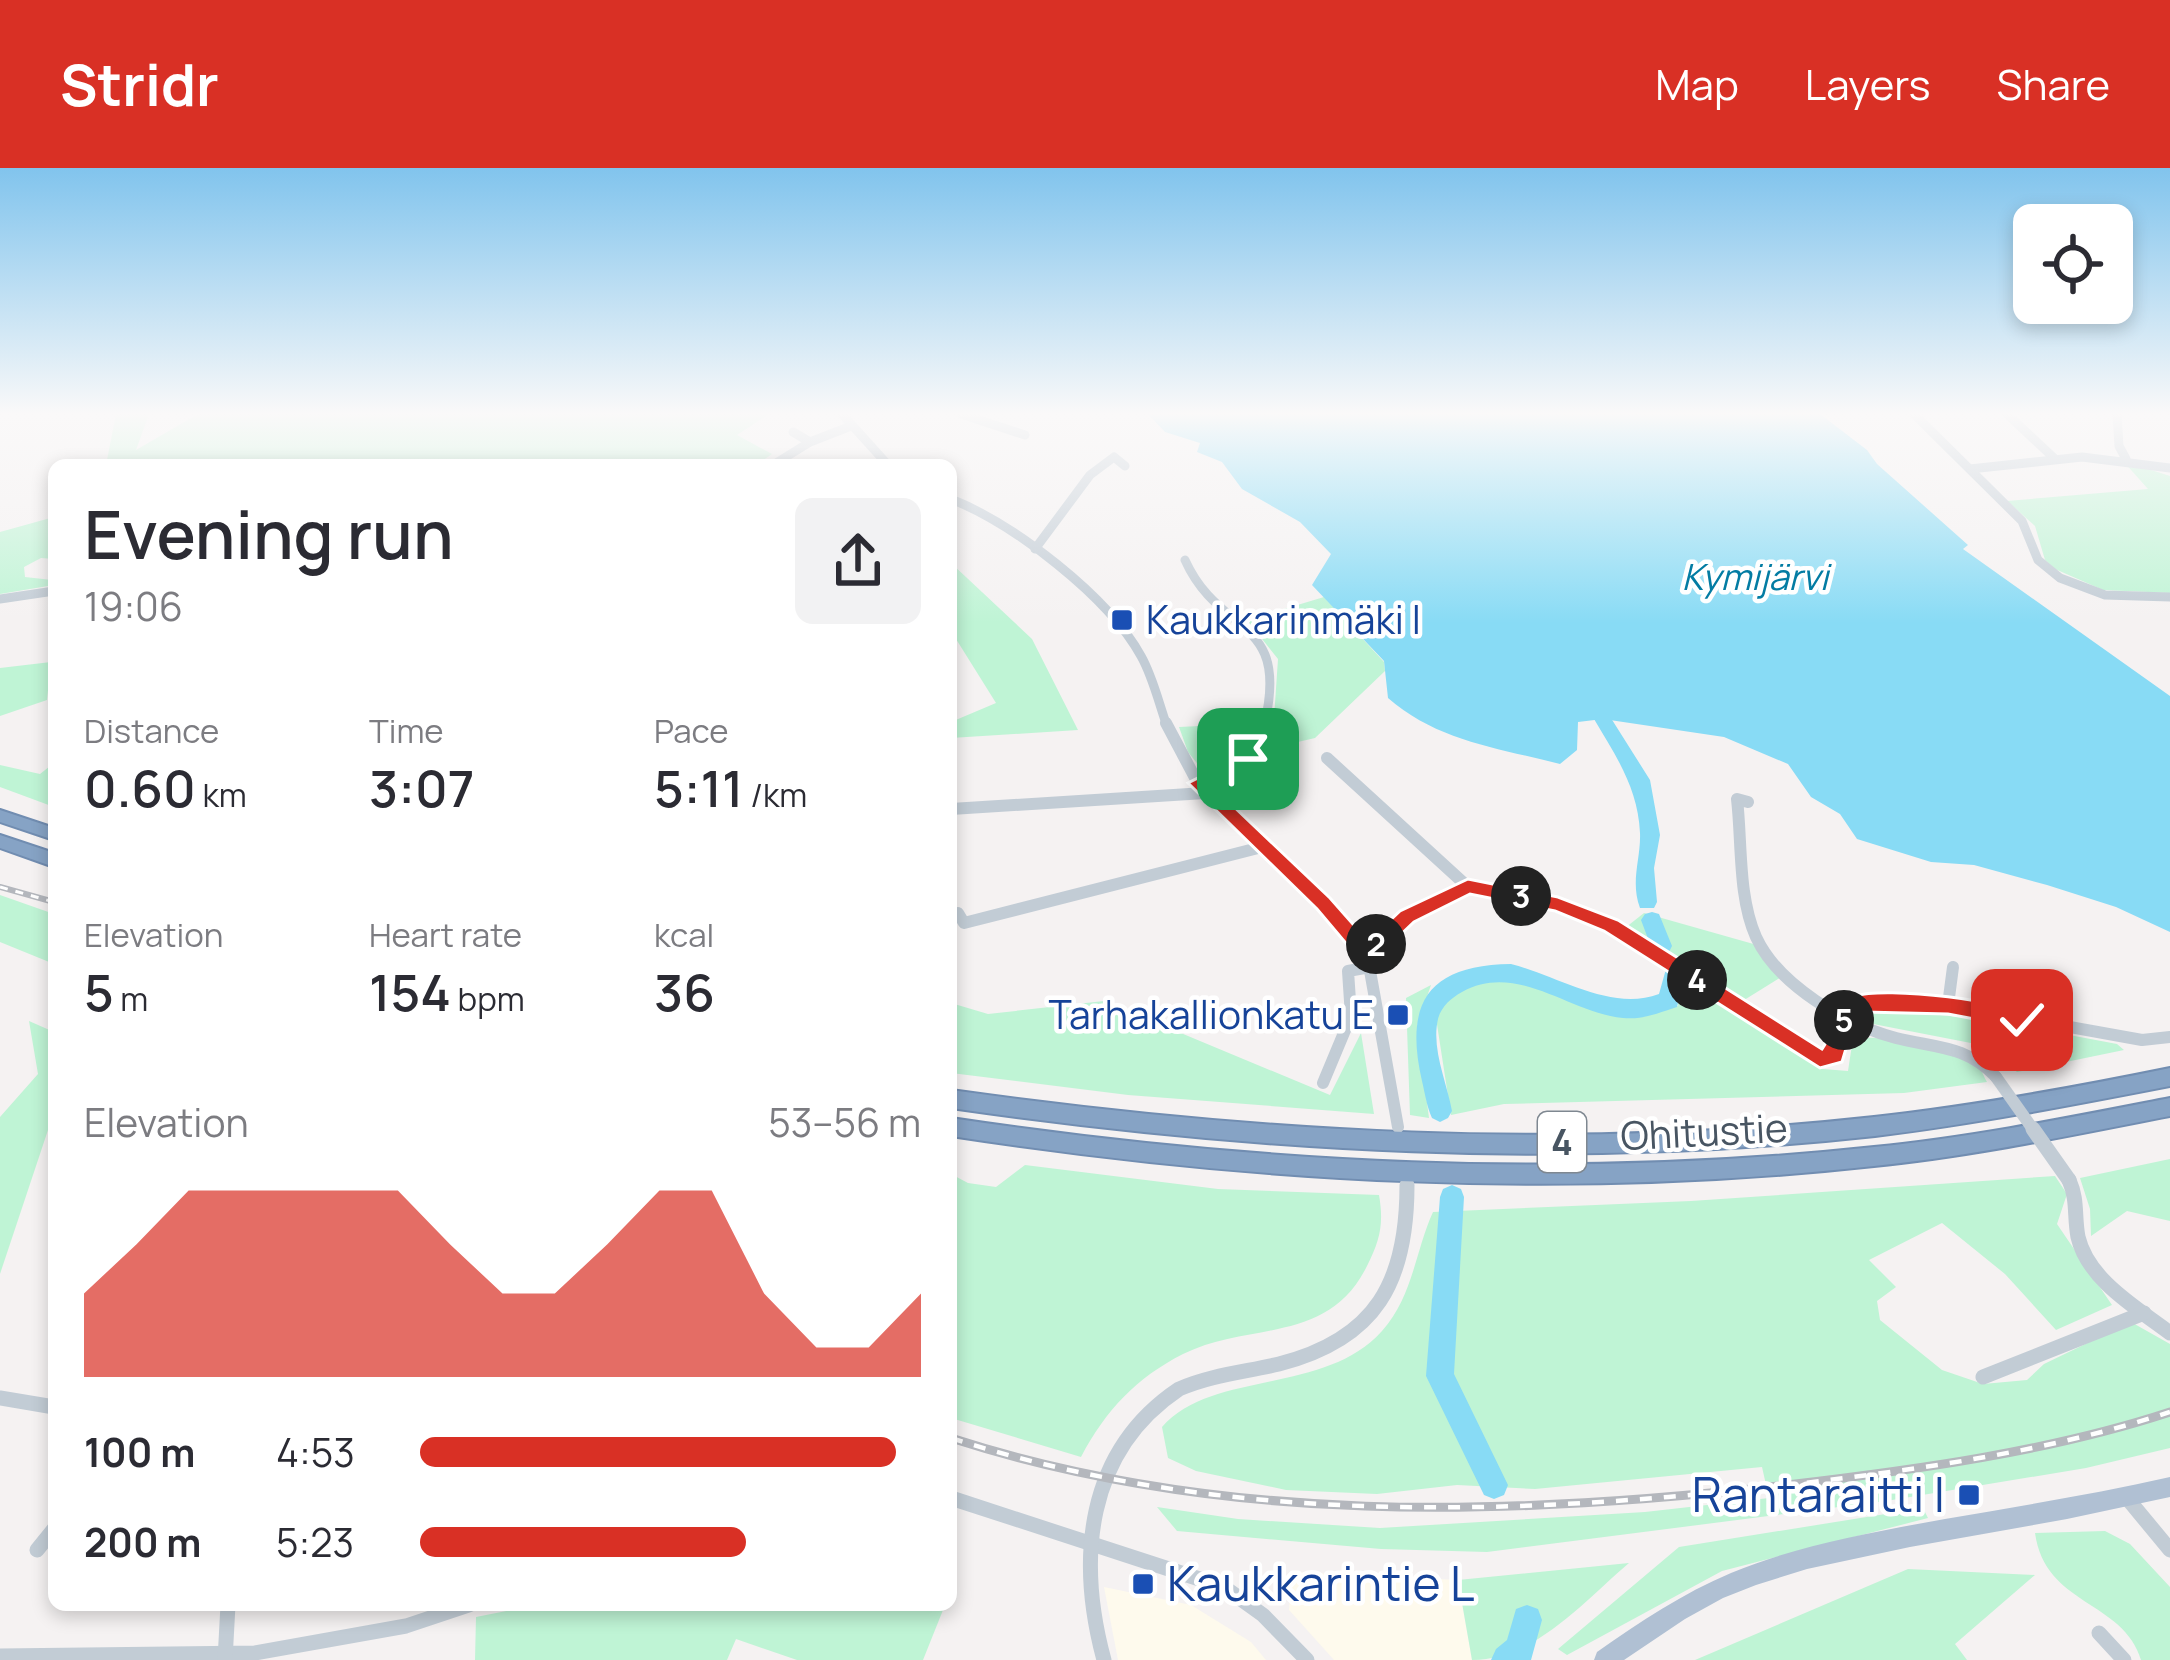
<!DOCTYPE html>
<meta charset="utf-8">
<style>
body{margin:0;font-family:Manrope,sans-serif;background:#f2f2f3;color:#2b2b33;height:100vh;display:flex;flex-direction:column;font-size:45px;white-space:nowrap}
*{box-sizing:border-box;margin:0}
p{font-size:39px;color:#7c7c81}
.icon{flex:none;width:66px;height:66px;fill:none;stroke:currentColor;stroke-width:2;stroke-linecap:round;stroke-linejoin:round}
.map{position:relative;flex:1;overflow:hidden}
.sheet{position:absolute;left:48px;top:291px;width:909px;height:1152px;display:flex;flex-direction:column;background:#fff;border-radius:18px;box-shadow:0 6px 18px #0003}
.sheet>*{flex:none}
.controls{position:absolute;left:2013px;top:36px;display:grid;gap:24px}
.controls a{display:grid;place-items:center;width:120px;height:120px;border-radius:18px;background:#fff;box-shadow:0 6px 18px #0003;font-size:60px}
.pin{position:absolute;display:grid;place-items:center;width:102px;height:102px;color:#fff;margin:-51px;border-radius:24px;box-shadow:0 6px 18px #0006}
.km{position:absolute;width:60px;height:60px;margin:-30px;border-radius:50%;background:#222;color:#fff;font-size:33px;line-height:60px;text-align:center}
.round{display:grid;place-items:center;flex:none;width:126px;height:126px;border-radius:18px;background:#f2f2f3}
.overview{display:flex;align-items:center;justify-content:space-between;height:204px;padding:0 36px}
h1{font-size:66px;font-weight:600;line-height:90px}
.stats{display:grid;grid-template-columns:repeat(3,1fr);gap:18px;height:204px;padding:12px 36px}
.stats div{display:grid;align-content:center}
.stats b{font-size:51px;font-weight:600}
.stats small{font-size:33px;font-weight:400}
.stats p{font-size:33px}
.chart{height:336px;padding:24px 36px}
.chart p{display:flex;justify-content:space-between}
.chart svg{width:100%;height:216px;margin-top:12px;fill:#d93025;opacity:.7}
ul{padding:0 36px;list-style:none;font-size:39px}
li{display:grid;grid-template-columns:192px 144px 1fr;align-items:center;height:90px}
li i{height:30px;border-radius:15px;background:#d93025}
header{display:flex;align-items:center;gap:72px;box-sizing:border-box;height:168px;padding:0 60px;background:#d93025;color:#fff}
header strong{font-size:57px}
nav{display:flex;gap:66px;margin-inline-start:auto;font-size:42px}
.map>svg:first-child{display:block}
.commercial{fill:#fefaed}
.green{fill:#bff4d5}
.water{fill:#88dbf5}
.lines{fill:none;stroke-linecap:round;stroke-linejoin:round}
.river{fill:#88dbf5;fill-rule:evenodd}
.highway-casing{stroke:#718db1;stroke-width:4}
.minor-far2{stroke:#c2ccd5;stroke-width:9}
.minor-far1{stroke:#c2ccd5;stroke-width:12}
.minor{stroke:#c2ccd5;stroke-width:15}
.major{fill:#b0c0d3;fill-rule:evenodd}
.highway{fill:#86a3c5;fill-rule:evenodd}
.rail-far1-casing{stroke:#b4b7bd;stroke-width:6}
.rail-casing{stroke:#b4b7bd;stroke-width:9}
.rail-far1{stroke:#fff;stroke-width:3;stroke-dasharray:8;stroke-linecap:butt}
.rail{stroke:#fff;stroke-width:4.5;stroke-dasharray:12;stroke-linecap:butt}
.minor-bridge-far1{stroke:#c2ccd5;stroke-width:12}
.minor-bridge{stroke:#c2ccd5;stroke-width:15}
.route{fill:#d93025;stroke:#fff;stroke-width:3}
.transit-dot{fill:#1a4fb4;stroke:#fff;stroke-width:4.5}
.labels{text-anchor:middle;stroke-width:9;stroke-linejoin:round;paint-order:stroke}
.far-water-label{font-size:36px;font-style:italic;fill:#037ca3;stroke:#fff}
.shield{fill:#fff;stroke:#7f8891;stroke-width:3}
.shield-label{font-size:36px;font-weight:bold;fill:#485562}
.transit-label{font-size:39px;fill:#164399;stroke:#fff;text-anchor:start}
.street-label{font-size:39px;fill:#485562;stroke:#fff}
.near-transit-label{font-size:48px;fill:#164399;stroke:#fff;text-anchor:end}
</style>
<header>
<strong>Stridr</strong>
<nav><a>Map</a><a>Layers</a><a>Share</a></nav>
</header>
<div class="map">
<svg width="2170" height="1492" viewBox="0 0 2170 1492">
<rect width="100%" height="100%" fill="#f5f2f2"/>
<g class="commercial">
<polygon points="1292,1404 1458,1412 1472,1492 1334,1492 1289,1442"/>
<polygon points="1104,1419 1191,1437 1251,1474 1266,1492 1118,1492"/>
</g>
<g class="green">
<polygon points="116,246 149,246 136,282 198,246 769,246 737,267 772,286 756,297 106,297"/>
<polygon points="2123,293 2170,308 2170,425 2103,422 2055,401 2045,392 2035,358 2007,333 2148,321"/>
<polygon points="54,349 54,391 41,390 24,399 25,409 52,412 48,418 0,426 0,364"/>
<polygon points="951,395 1032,471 1078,562 951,570 951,554 996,535 951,463"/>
<polygon points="1324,429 1384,494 1385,503 1315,570 1272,580 1278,491 1247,452"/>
<polygon points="51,494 47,532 0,548 0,500"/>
<polygon points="1263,555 1240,587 1204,604 1188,584 1179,559"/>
<polygon points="54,595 54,639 0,619 0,597 40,606"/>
<polygon points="0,727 54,746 54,796 0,774"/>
<polygon points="1644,745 1757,777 1783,808 1741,834 1625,760"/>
<path d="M 1680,807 L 1823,901 L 1848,903 L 1853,870 C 1878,867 1960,880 1977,897 C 1982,902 1984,909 1987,914 L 1904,925 L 1504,936 L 1451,947 L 1436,850 L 1446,831 L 1475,815 L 1519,811 L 1583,839 L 1628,846 L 1678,838 Z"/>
<polygon points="1431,817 1417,858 1429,950 1410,947 1406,830"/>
<polygon points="1104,833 1330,927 1361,865 1374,946 1128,927 951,905 951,835 988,846"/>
<polygon points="1880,841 1989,852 2117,876 2124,882 2017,904 1981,877 1863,854 1859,845"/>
<polygon points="29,853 54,864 54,944 0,1106 0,949 38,906"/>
<polygon points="2170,991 2170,1053 2127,1043 2091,1068 2090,1041 2080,1010"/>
<path d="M 1025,997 L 1218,1021 L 1379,1027 C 1384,1056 1380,1072 1367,1098 C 1328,1177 1250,1153 1183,1186 C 1136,1210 1106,1242 1081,1289 L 951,1250 L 951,1006 L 968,1015 L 996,1019 Z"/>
<path d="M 2055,1008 L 2067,1026 L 2057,1056 L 2112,1137 L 2056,1162 L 2005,1106 L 1942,1055 L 1869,1092 L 1896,1119 L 1877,1133 L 1880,1152 L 1942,1202 L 1983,1216 L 2027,1212 L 2044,1196 L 2131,1154 L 2170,1176 L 2170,1280 L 2086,1300 L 1886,1333 L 1487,1384 L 1381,1381 L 1177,1363 L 1157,1339 L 1238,1351 L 1380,1360 L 1645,1344 L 1769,1330 L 1762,1299 L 1535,1321 L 1457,1317 L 1377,1326 L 1286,1322 L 1196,1303 L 1168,1290 L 1162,1259 C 1212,1202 1325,1227 1382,1163 C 1413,1128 1415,1084 1433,1044 L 1691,1033 Z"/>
<polygon points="1923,1340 1928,1350 1722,1403 1567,1487 1558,1481 1679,1379"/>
<path d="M 2105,1363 L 2130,1376 L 2170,1419 L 2170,1492 L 2141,1492 C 2123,1432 2045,1438 2035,1365 Z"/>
<path d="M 1629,1395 C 1584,1433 1535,1492 1472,1492 L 1458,1412 Z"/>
<polygon points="1908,1401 2035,1407 1955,1476 1967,1492 1695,1492"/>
<polygon points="537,1437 945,1437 923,1492 797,1492 736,1471 727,1492 475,1492 476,1449"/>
</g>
<path class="water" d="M 1148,246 L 1820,246 L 1867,282 L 1877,296 L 1968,377 L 1963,381 L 2170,528 L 2170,764 L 2116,739 L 2047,717 L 1974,697 L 1931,694 L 1857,671 L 1840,646 L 1811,629 L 1788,596 L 1724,569 L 1603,551 L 1578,554 L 1577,582 L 1560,596 C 1498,580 1437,573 1388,530 L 1384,493 L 1312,417 L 1331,386 L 1300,354 L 1242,321 L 1222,294 L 1197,284 L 1200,275 L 1165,264 Z"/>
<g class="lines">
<g class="river">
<path d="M 1603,545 L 1609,547 L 1650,612 L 1660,667 L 1654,700 L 1657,734 L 1654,740 L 1640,740 C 1630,713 1641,691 1640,665 C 1638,620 1616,588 1594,551 Z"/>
<polygon points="1652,744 1659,746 1672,778 1669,784 1653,784 1641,752 1645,746"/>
<path d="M 1511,796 C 1558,808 1611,844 1659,826 L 1666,801 L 1682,801 L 1685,807 L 1677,839 C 1658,845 1643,852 1623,850 C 1569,845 1517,793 1462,824 C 1451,830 1441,839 1438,851 C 1431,881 1447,914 1452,943 L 1448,950 L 1440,954 L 1432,950 C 1427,939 1425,926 1422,913 C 1404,835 1428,797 1511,796 Z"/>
<polygon points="1452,1017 1461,1021 1464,1029 1454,1206 1508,1317 1504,1327 1494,1331 1484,1327 1426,1208 1440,1029 1443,1021"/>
<polygon points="1527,1437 1538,1441 1542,1452 1531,1492 1491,1492 1496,1481 1507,1472 1516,1441"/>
</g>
<g class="highway-casing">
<g id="highway">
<polygon points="0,642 54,660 54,672 0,654"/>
<polygon points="0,667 54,685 54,699 0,680"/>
<path d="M 2170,900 L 2170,918 C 2072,937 1974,956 1875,968 C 1566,1002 1257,984 951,940 L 951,922 C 1257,965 1566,983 1874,949 C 1974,938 2072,920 2170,900 Z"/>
<path d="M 2170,930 L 2170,948 C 2072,967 1974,988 1874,998 C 1565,1032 1258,1015 951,968 L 951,950 C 1258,996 1565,1012 1874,979 C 1974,969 2072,949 2170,930 Z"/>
</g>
</g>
<g class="minor-far2">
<polyline points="842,246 888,297"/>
<polyline points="961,246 1025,267"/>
<polyline points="1914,246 2022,353 2038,392 2060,410 2105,427 2170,429"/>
<polyline points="2007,246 2055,291"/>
<polyline points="2117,246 2119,278 2126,291"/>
<polyline points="793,264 810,274"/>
<polyline points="773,297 810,274 851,258"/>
<polyline points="1970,301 2082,289 2170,300"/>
<path d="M 951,331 C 1014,356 1108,428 1141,488 C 1153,509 1159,536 1167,558"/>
<polyline points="1035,381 1090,307 1114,289 1125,298"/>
<path d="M 1185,392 C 1220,470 1291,447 1264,558"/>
<polyline points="0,431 54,423"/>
</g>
<g class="minor-far1">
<polyline points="1166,555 1201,621 1324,736 1367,786 1398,959"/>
<polyline points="1327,590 1468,719"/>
<polyline points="1197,615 1236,598 1258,582 1265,555"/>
<path d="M 1748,634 L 1737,631 C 1742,674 1738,729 1756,769 C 1778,817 1846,857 1896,870 C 1935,880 1966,877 1996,909"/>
<polyline points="951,641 1205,625"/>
<polyline points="958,745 964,755 1262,679"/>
<polyline points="1367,786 1407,748 1468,719 1536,731 1611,758 1819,890 1834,888 1845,850 1860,835 1948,837 2142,872 2170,869"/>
<polyline points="1948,837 1953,799"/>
<polyline points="1323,915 1351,848 1348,803 1370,799"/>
</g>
<g class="minor">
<path d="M 2069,1012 C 2078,1032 2074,1048 2078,1069 C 2088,1112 2137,1140 2170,1165"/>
<polyline points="1983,1209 2144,1145"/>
<polyline points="0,1230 54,1239"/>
<polyline points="951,1330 1224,1419 1263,1447 1307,1492"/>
<polyline points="2127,1330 2170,1382"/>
<polyline points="37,1382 54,1361"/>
<polyline points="2099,1465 2124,1492"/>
<polyline points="0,1488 255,1485 406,1458 469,1437"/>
<polyline points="225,1492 228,1437"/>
<path d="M 1104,1492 C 1077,1392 1085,1284 1179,1221 C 1211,1207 1245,1204 1279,1196 C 1377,1171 1407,1113 1407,1017"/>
</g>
<path class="major" d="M 2170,1309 L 2170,1329 L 2067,1351 L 1910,1379 L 1807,1401 L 1756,1417 L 1723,1430 L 1685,1451 L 1624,1492 L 1594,1492 L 1597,1484 C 1640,1454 1683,1425 1731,1405 C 1799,1377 1873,1364 1945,1351 C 2020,1338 2095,1326 2170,1309 Z"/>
<use href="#highway" class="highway"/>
<g class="rail-far1-casing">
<polyline id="rail-far1" points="0,719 54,734"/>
</g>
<g class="rail-casing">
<path id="rail" d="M 951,1270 C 1221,1357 1507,1349 1787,1317 C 1914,1302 2048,1284 2170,1244"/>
</g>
<use href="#rail-far1" class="rail-far1"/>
<use href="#rail" class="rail"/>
<polyline class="minor-bridge-far1" points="1996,909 2035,964"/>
<polyline class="minor-bridge" points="2033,961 2069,1012"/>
</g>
<linearGradient id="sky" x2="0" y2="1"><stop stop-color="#81c4ed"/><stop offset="0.54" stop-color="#faf9f9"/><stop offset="1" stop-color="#faf9f9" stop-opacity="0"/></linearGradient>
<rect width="2170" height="455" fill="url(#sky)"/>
<path class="route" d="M 1248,585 L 1257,591 L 1254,595 L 1210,616 L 1330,730 L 1368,773 L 1400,743 L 1468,711 L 1558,729 L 1618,752 L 1822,881 C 1834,866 1833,836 1856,828 C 1882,818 2017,832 2032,852 L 2022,860 L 1948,846 L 1864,844 L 1854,854 L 1842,894 L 1820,900 L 1604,763 L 1555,743 L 1470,726 L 1414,754 L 1374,792 L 1360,792 L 1317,741 L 1188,615 Z"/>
<g class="transit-dot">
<rect x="1110" y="440" width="24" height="24" rx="6"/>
<rect x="1386" y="835" width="24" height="24" rx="6"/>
<rect x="1957" y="1315" width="24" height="24" rx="6"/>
<rect x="1131" y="1404" width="24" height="24" rx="6"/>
</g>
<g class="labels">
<g class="far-water-label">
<text x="1755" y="422">Kymijärvi</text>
</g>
<rect class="shield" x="1538" y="944" width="48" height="60" rx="9"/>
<g class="shield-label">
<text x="1562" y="987">4</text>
</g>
<g class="transit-label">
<text x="1146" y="466">Kaukkarinmäki I</text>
<text x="1374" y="861" text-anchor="end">Tarhakallionkatu E</text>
</g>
<g class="street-label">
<text transform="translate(1704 964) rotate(-3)" y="14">Ohitustie</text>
</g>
<g class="near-transit-label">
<text x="1945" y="1344">Rantaraitti I</text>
<text x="1167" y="1433" text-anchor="start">Kaukkarintie L</text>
</g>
</g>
</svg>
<div class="controls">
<a><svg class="icon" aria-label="locate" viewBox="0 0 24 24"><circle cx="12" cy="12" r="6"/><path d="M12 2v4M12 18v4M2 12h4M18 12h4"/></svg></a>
</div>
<div class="pin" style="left:1248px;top:591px;background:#1e9e55"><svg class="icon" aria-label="arrive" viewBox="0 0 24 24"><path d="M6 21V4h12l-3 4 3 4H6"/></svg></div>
<div class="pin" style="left:2022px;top:852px;background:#d93025"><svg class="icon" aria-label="check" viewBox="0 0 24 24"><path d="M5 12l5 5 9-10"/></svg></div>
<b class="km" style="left:1376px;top:776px">2</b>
<b class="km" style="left:1521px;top:728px">3</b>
<b class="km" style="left:1697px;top:812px">4</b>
<b class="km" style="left:1844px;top:852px">5</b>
<section class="sheet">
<div class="overview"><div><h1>Evening run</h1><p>19:06</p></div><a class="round"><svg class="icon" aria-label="share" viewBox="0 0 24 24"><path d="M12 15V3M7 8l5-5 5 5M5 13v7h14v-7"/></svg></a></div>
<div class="stats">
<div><p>Distance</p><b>0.60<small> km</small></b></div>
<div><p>Time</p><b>3:07</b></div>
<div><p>Pace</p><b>5:11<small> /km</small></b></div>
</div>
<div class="stats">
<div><p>Elevation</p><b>5<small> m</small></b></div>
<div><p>Heart rate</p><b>154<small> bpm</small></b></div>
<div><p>kcal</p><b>36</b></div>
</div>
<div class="chart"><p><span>Elevation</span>53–56 m</p>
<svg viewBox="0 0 160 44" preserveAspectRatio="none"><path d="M0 44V27L10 17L20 6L30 6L40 6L50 6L60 6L70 17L80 27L90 27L100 17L110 6L120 6L130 27L140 38L150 38L160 27V44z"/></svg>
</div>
<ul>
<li><b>100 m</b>4:53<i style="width:95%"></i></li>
<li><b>200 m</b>5:23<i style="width:65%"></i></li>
</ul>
</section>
</div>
